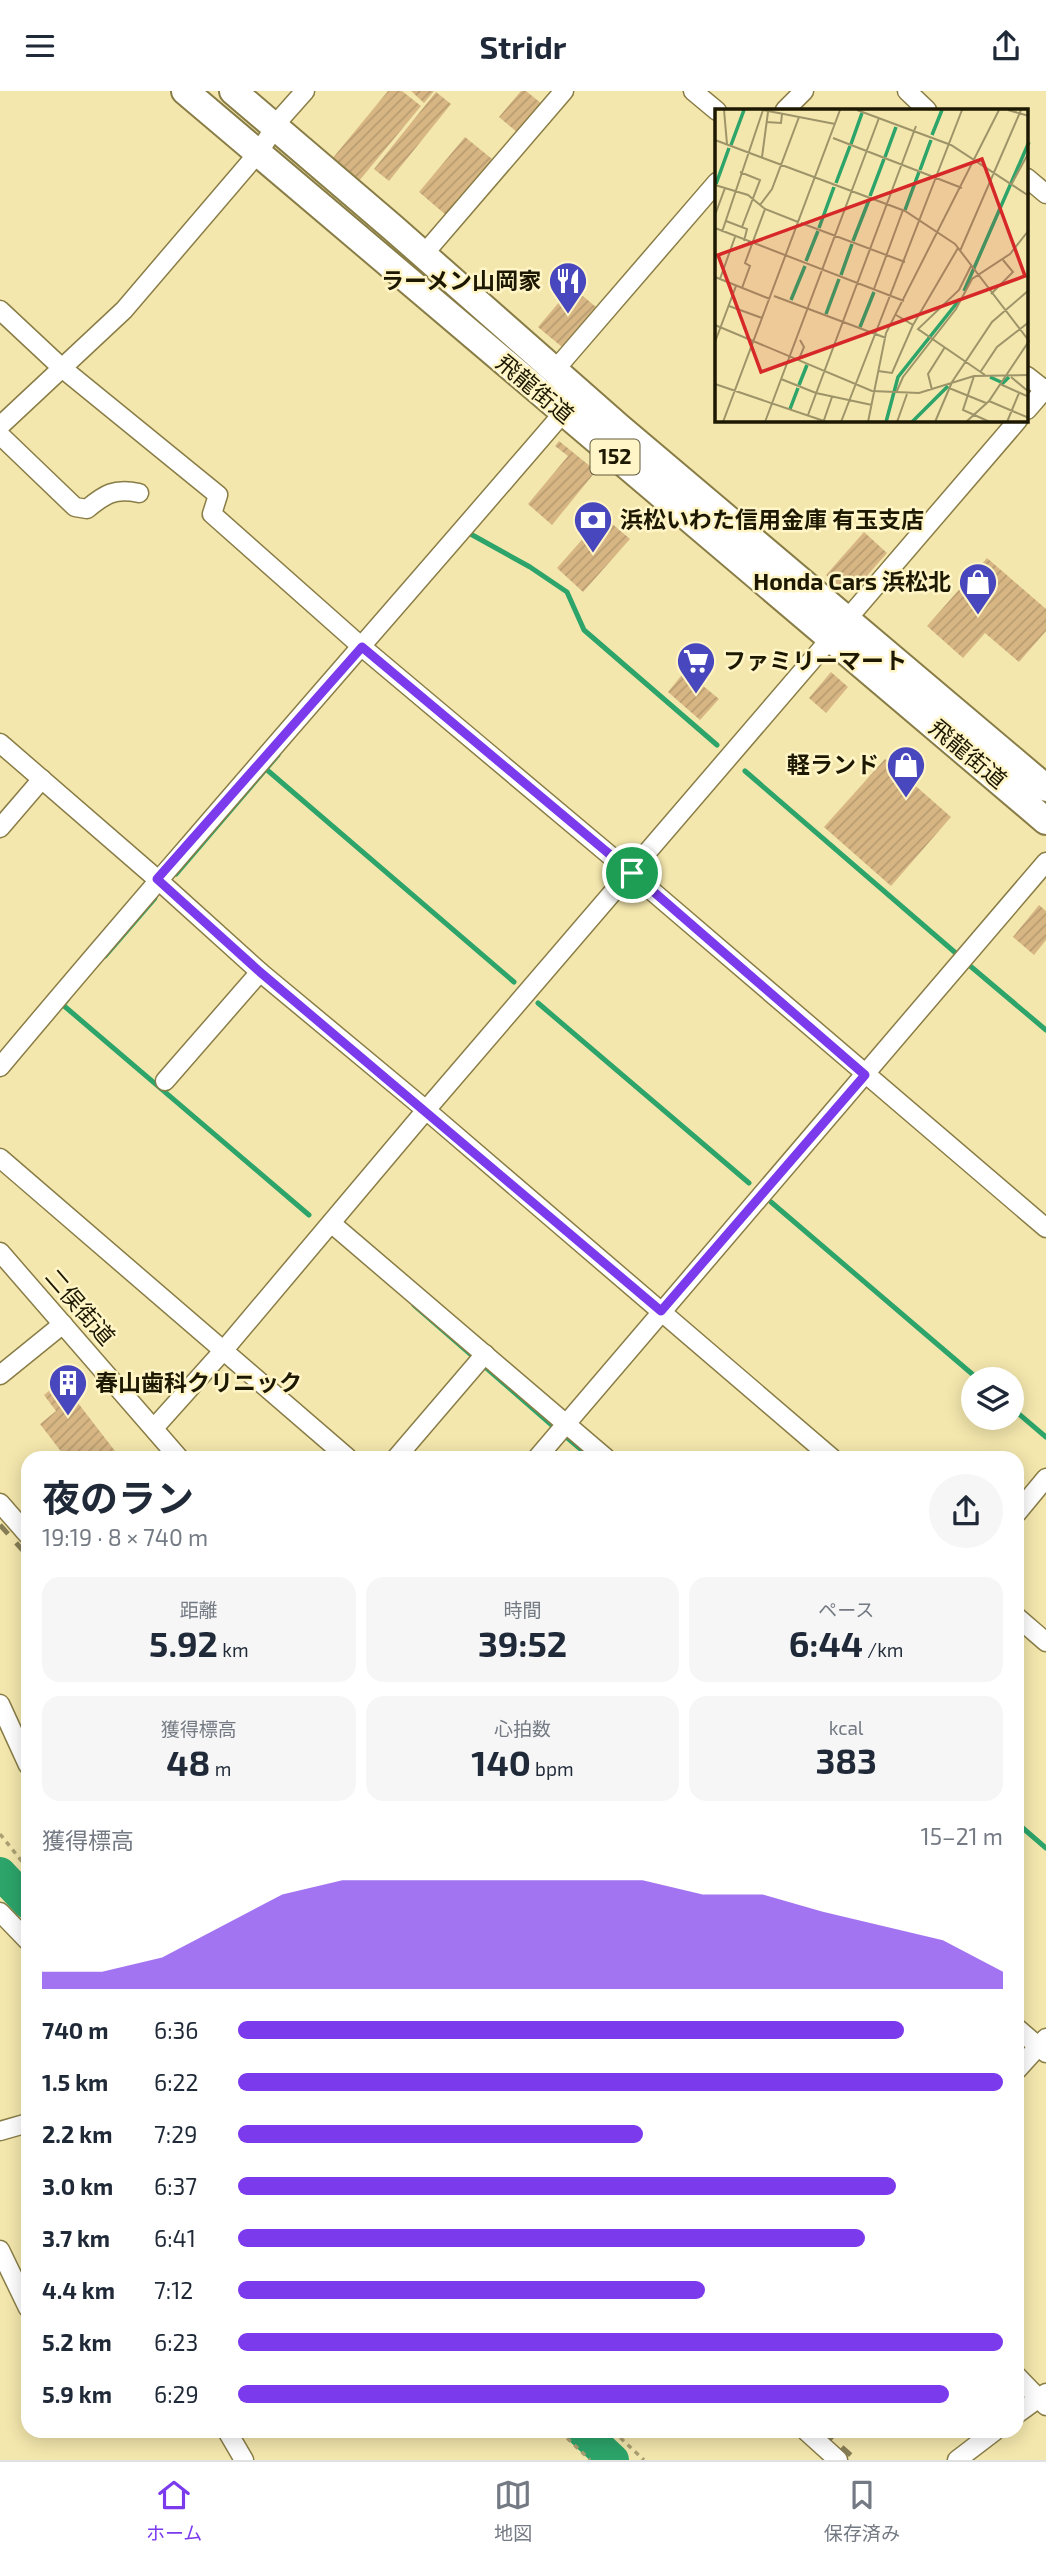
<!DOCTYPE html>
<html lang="ja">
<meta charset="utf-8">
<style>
body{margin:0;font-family:"Exo 2","Noto Sans JP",sans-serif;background:#f6f6f7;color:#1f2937;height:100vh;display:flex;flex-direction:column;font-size:26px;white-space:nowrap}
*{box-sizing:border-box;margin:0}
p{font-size:23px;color:#747a83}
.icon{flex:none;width:38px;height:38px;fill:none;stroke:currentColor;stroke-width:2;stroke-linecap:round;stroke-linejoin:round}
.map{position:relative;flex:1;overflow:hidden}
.drawer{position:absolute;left:21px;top:1360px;width:1003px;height:987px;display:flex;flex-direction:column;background:#fff;border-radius:21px;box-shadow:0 4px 18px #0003}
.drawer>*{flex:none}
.tools{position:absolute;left:961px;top:1276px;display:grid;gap:14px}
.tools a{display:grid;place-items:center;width:63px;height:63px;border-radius:50%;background:#fff;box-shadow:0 4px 18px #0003;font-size:35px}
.pin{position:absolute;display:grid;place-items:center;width:60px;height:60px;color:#fff;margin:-30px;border:4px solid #fff;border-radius:50%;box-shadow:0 2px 7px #0007}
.round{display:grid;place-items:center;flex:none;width:74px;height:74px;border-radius:37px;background:#f6f6f7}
.summary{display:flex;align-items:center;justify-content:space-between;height:119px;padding:0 21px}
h1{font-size:38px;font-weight:700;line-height:52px}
.stats{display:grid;grid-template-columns:repeat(3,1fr);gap:10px;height:119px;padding:7px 21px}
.stats div{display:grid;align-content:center;border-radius:18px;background:#f6f6f7;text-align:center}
.stats b{font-size:35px;font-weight:700}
.stats small{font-size:19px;font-weight:400}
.stats p{font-size:19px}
.chart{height:196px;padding:14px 21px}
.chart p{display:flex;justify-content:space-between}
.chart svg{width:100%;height:126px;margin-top:7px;fill:#7c3aed;opacity:.7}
ul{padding:0 21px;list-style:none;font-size:23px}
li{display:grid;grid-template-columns:112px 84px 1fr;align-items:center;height:52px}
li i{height:18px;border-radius:9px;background:#7c3aed}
header{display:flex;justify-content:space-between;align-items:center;height:91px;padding:0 21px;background:#fff;font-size:32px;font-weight:700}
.tab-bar{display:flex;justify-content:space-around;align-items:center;height:98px;border-top:2px solid #e0e1e3;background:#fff;font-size:19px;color:#747a83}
.tab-bar a{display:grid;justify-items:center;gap:4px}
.tab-bar .selected{color:#7c3aed}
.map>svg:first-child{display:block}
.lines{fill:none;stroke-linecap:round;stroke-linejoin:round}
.stream{stroke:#2ca46a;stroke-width:5}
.river{stroke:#2ca46a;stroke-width:32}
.building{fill:url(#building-hatch)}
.minor-casing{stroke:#897d47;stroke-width:21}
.highway-casing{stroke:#897d47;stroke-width:30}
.path{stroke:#aaa072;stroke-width:3.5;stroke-dasharray:5 5;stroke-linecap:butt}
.minor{stroke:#fff;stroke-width:18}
.highway{stroke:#fff;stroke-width:26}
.rail{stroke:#877e56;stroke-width:5;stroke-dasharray:12 12;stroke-linecap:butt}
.route-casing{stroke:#fff;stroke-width:14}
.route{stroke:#7c3aed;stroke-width:9}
.labels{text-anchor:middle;stroke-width:5;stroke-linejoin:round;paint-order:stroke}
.shield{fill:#fff5c6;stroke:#615a3d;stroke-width:2}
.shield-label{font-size:21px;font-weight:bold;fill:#1d1802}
.poi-label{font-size:23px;font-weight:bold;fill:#1d1802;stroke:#fff5c6;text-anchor:end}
.street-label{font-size:23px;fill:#1d1802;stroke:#fff5c6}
.inset-river{fill:none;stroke:#2ca46a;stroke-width:3.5}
.inset-road{fill:none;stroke:#9e9469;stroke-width:2}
.view{fill:#d62828;fill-opacity:0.15;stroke:#d62828;stroke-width:3.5}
.inset-edge{fill:none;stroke:#1d1802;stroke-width:3.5}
</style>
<header><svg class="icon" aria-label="menu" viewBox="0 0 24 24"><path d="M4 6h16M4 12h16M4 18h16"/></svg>Stridr<svg class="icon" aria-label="share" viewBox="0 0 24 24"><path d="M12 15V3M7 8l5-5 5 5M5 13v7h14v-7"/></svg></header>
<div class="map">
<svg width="1046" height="2369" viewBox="0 0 1046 2369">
<defs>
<pattern id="building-hatch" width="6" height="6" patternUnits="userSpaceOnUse" patternTransform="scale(1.75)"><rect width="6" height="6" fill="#d7b684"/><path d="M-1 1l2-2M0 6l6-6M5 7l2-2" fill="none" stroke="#b89c70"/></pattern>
</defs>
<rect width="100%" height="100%" fill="#f4e7ad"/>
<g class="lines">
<g class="stream">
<polyline points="466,443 467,441 530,476 567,501 584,539 717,654"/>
<polyline points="266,678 514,891"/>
<polyline points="745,680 958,864"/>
<polyline points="176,783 278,664"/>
<polyline points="105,865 155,807"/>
<polyline points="969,874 1046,939"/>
<polyline points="67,909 63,914 309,1124"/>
<polyline points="538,912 749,1092"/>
<polyline points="771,1111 978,1288"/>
<polyline points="414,1214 554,1336"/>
<polyline points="1012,1317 1046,1346"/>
<polyline points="564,1344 591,1367"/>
<polyline points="1017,1732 1046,1757"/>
</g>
<g class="river">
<polyline points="0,1782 28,1812"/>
<polyline points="582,2340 613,2369"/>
</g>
</g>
<g class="building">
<polygon points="388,0 402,0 421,15 359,90 332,68"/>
<polygon points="411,0 434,0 424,12"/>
<polygon points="521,0 526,0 542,13 518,42 499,26"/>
<polygon points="436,1 451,13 389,90 374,78"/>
<polygon points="465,46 492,68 446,124 419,101"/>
<polygon points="572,196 596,216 562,256 538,236"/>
<polygon points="559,350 596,380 552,434 528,413 568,365 555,355"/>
<polygon points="603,425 630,448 583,501 557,477"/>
<polygon points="864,441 887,462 859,494 840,496 826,484"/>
<polygon points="987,467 1046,518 1046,540 1019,571 985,542 963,567 927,535"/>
<polygon points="685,580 719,608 700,629 668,601"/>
<polygon points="831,581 848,596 826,622 809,607"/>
<polygon points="885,668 951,726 891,795 824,736"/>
<polygon points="1039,814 1046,820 1046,849 1034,864 1013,846"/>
<polygon points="61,1290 115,1360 107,1367 66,1367 40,1333 56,1320 44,1304"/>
</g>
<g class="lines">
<g class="minor-casing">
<g id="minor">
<polyline points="693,0 717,20"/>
<polyline points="907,0 927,19"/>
<polyline points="785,19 804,0"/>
<polyline points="1027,87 1046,103"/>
<polyline points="423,164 564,0"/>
<polyline points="0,219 62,277 218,404 212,423 362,556 631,782 1046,1137"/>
<polyline points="554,280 717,91"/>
<polyline points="1027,285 1046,300"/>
<polyline points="1027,319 1046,297"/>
<polyline points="0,335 124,219 258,62 281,27 305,0"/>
<path d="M 0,344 L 75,416 L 87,418 C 105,403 114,397 139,402"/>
<polyline points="0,652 157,788 260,881 426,1019 832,1367"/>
<polyline points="0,737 42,688"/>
<path d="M 0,976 C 185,755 376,540 563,322"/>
<polyline points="165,990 260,881"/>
<polyline points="0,1067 348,1367"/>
<polyline points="331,1132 606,1367"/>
<polyline points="0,1161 179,1367"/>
<polyline points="0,1284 63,1233"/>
<polyline points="154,1337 223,1260 426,1019 1018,329"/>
<polyline points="396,1367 485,1263"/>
<polyline points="537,1367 1046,771"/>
<polyline points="0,1412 28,1444"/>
<polyline points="1017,1422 1046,1387"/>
<polyline points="1017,1526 1046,1551"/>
<polyline points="0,1613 28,1674"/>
<polyline points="0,1821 28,1850"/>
<polyline points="1017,1937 1046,1962"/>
<polyline points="1017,1979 1046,1947"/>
<polyline points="0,2040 28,2032"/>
<polyline points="0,2159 28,2217"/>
<polyline points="1017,2285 1046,2315"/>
<polyline points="1017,2323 1046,2302"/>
<polyline points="227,2340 244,2369"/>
<polyline points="806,2340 838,2369"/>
<polyline points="957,2369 995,2340"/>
</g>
</g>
<g class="highway-casing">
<g id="highway">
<polyline points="185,0 1046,730"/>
<polyline points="233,0 392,136 619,336 1046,697"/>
</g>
</g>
<g class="path">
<polyline points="0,1743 28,1778"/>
<polyline points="560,2340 590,2369"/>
<polyline points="613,2340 644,2369"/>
</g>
<use href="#minor" class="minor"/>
<use href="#highway" class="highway"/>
<g class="rail">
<polyline points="0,1434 28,1465"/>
<polyline points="824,2340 856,2369"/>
</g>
</g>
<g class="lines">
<g class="route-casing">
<polygon id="route" points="362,556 632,782 865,984 661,1220 260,881 157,788"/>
</g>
<use href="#route" class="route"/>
</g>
<defs>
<g id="restaurant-pin" transform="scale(2.0125)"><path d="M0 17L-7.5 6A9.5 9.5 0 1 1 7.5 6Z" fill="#4847bd" stroke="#fff5c6"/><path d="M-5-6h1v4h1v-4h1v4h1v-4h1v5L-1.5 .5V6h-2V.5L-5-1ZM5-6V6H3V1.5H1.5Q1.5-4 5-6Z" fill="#fff"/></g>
<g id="bank-pin" transform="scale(2.0125)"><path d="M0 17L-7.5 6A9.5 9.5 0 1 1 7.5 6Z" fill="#4847bd" stroke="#fff5c6"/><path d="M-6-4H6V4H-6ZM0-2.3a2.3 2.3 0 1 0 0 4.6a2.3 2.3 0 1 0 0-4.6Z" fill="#fff"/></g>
<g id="shop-pin" transform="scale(2.0125)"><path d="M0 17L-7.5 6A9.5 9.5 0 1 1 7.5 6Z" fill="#4847bd" stroke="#fff5c6"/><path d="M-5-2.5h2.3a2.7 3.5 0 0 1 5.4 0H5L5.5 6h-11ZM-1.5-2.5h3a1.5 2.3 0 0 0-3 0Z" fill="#fff"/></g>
<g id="supermarket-pin" transform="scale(2.0125)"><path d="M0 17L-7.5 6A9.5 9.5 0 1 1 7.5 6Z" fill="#4847bd" stroke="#fff5c6"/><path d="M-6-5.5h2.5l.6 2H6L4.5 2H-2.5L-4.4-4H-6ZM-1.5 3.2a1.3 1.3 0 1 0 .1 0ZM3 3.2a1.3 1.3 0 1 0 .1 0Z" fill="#fff"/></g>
<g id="building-pin" transform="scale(2.0125)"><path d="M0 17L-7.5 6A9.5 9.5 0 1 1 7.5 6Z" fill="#4847bd" stroke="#fff5c6"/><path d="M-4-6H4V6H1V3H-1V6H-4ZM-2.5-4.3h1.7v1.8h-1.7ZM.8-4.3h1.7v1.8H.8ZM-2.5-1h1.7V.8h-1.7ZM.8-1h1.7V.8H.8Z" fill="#fff"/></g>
</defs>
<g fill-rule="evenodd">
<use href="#restaurant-pin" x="568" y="190"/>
<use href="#bank-pin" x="593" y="429"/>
<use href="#shop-pin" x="978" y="491"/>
<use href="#supermarket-pin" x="696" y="570"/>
<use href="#shop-pin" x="906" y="674"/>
<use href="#building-pin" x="68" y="1292"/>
</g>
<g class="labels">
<rect class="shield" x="590.5" y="348.5" width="49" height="35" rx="5"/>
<g class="shield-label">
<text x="615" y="373">152</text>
</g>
<g class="poi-label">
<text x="541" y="198">ラーメン山岡家</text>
<text x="620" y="437" text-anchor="start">浜松いわた信用金庫 有玉支店</text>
<text x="951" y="499">Honda Cars 浜松北</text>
<text x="723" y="578" text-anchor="start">ファミリーマート</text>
<text x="879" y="682">軽ランド</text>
<text x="95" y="1300" text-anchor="start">春山歯科クリニック</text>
</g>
<g class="street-label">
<text transform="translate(535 298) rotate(40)" y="8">飛龍街道</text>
<text transform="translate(968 663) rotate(40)" y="8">飛龍街道</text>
<text transform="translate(80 1216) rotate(49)" y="8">二俣街道</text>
</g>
</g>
<g transform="translate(715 18)">
<rect width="313" height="313" fill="#f4e7ad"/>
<path class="inset-river" d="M 217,26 L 227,1M 136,35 L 147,4M 16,36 L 29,1M 170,48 L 181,18M 205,61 L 216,31M 121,74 L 135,37M 1,75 L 14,39M 155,87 L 169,50M 190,101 L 204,63M 104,119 L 119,78M 138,132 L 154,91M 91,152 L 103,122M 126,166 L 137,135M 249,182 L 314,33M 76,191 L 90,157M 111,205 L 124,170M 145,218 L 159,183M 275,268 L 288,274 L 294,268M 84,276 L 92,256M 75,300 L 83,279M 171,313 L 183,268 L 245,190M 197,313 L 233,277"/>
<path class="inset-road" d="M 9,1 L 12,35M 48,1 L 120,15M 142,1 L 236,36 L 314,87M 293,1 L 314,7M 51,13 L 66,14 L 67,5M 118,29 L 247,79M 0,31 L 190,102 L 240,135 L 314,232 L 274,292 L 251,313M 47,48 L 53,3M 25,63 L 45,71 L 27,118M 0,76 L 33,86 L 50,100 L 83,113M 296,76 L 314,43M 45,96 L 57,80 L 84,8M 0,106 L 10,79M 11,112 L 32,120 L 29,132M 86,114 L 190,153M 0,119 L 189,192M 7,123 L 48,1M 245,142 L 306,1M 256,157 L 244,181 L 203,220 L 270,266M 0,168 L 55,190M 5,170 L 20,128M 27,179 L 35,157 L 30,154 L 50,100M 159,180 L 188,101M 276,185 L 298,163 L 288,151M 59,187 L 171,229M 14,197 L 47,209M 0,216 L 157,282 L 204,284 L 259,267 L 314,266M 198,216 L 243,139M 0,233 L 21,177M 84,250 L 89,238 L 85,231M 163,262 L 177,264 L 198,216 L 181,206M 266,262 L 282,238 L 314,213M 259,267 L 248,301 L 275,313M 296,268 L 314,283M 66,270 L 101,284 L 157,296M 0,275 L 112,313M 285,275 L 314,288M 234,279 L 271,294M 217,281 L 213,265 L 230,238M 181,284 L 188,268 L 241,200 L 257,170 L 295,145 L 314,121M 274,292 L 314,309M 93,306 L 201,17M 109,311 L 117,288M 8,313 L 125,1M 50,313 L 164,9M 126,313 L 247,1M 153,313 L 171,224 L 284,1M 182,313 L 192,285M 220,313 L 237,273 L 277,213 L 314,181M 292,313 L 304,284"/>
<path class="view" d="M 267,50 L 310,167 L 46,263 L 3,146 Z"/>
<rect width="313" height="313" class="inset-edge"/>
</g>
</svg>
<div class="tools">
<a><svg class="icon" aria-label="layers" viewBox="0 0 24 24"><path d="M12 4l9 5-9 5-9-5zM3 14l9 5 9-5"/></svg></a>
</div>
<div class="pin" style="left:632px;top:782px;background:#1e9e55"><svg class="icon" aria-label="arrive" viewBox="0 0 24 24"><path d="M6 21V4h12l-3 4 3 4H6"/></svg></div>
<section class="drawer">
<div class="summary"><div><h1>夜のラン</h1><p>19:19 · 8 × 740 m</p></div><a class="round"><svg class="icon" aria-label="share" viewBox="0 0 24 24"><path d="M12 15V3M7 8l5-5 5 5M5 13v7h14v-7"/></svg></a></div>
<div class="stats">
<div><p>距離</p><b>5.92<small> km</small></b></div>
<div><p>時間</p><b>39:52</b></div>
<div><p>ペース</p><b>6:44<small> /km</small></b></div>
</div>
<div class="stats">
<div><p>獲得標高</p><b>48<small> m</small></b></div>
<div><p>心拍数</p><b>140<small> bpm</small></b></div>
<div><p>kcal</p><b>383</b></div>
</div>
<div class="chart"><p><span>獲得標高</span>15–21 m</p>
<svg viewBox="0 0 160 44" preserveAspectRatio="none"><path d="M0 44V38L10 38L20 33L30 22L40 11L50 6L60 6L70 6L80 6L90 6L100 6L110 11L120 11L130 17L140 22L150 27L160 38V44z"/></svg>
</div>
<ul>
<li><b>740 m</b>6:36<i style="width:87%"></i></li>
<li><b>1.5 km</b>6:22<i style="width:100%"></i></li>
<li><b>2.2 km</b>7:29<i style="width:53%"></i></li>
<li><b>3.0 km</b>6:37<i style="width:86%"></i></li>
<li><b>3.7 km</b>6:41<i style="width:82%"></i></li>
<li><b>4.4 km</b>7:12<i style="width:61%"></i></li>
<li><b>5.2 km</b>6:23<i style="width:100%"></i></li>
<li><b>5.9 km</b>6:29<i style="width:93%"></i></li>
</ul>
</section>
</div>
<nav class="tab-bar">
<a class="selected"><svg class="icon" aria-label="home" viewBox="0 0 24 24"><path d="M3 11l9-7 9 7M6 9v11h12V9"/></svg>ホーム</a>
<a><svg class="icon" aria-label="map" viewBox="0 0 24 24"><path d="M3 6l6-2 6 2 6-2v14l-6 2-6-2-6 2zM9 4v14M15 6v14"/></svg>地図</a>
<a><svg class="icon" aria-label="saved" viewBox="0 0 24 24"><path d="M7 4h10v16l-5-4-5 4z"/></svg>保存済み</a>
</nav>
